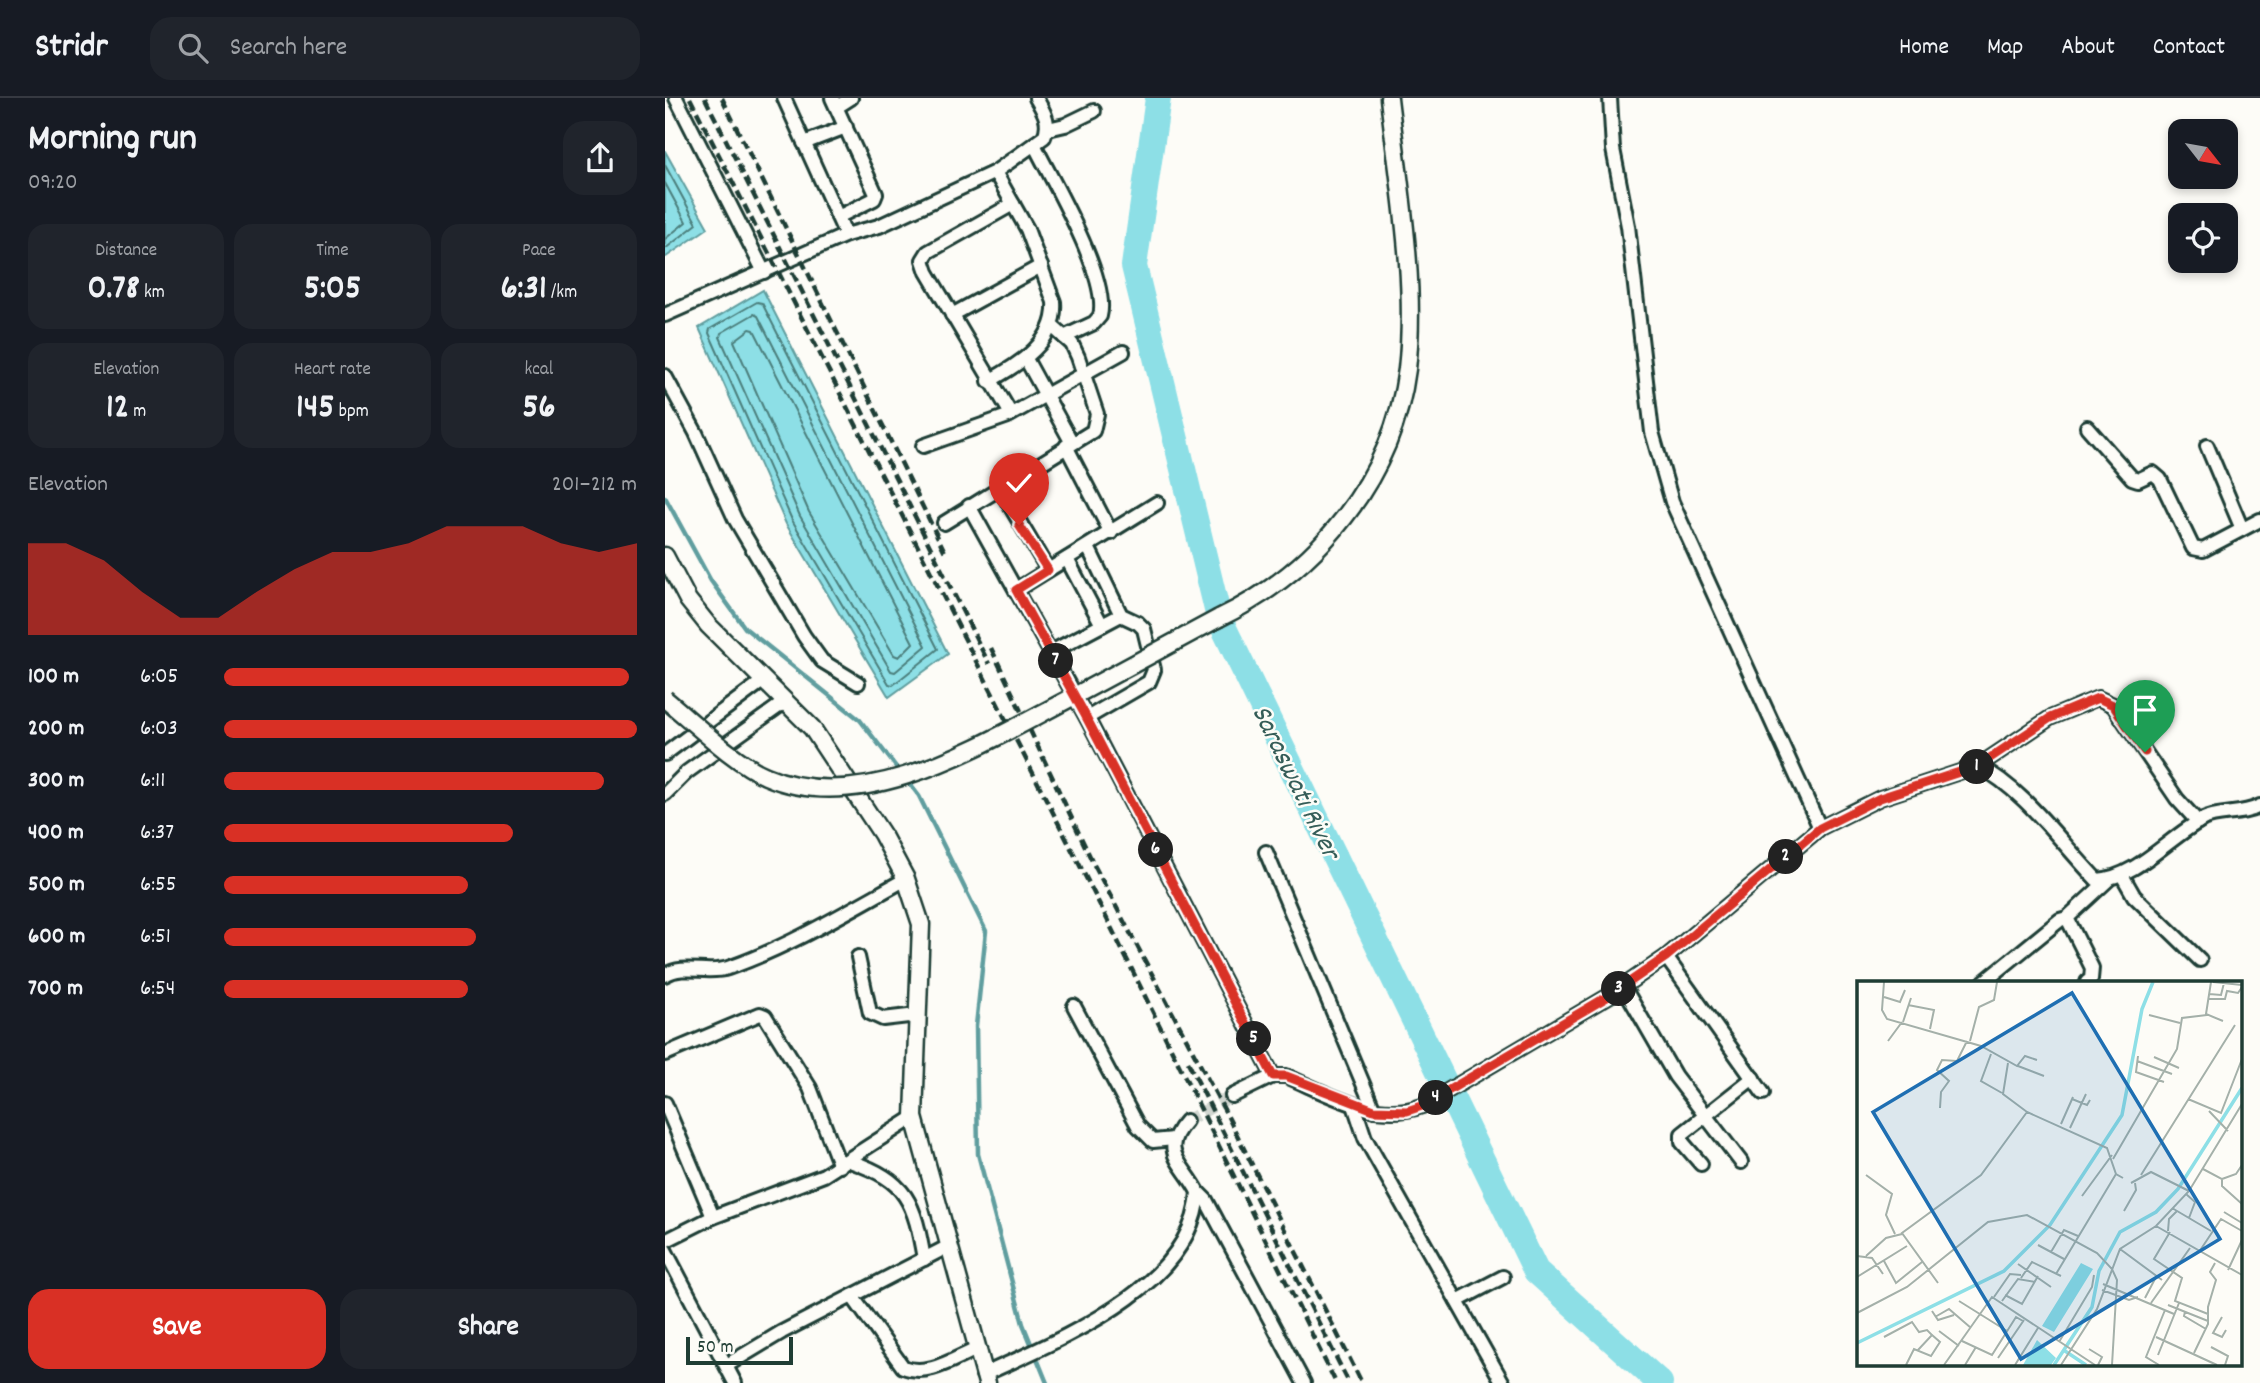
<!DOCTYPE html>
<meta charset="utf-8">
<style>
body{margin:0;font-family:Dekko,sans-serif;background:#20242c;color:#f1f3f6;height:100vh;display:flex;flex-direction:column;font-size:26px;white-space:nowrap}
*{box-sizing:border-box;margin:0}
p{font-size:23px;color:#9ea1a6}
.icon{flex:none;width:38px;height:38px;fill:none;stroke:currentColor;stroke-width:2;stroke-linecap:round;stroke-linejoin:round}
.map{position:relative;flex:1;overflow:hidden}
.sheet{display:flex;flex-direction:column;background:#171b24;width:665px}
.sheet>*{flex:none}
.needle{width:46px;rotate:121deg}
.tools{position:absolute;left:1503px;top:21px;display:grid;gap:14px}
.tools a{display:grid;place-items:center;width:70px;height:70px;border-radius:14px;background:#171b24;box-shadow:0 4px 10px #0003;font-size:35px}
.scale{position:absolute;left:21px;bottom:18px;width:107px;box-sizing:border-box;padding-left:7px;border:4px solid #1f3d34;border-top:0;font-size:19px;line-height:24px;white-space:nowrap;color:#1f3d34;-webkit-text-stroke:5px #fdfcf7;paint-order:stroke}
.pin{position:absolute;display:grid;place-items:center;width:60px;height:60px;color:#fff;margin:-72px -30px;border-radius:50% 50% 50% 0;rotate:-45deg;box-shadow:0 0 7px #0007}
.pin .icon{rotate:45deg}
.km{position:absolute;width:35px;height:35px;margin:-18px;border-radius:50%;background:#222;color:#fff;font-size:19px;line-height:35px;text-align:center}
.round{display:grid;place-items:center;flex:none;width:74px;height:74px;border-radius:21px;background:#20242c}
.headline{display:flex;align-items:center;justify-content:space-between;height:119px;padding:0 28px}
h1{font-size:38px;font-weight:800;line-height:52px}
.figures{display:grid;grid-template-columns:repeat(3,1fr);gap:10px;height:119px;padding:7px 28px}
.figures div{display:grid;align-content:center;border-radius:18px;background:#20242c;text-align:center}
.figures b{font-size:35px;font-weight:800}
.figures small{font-size:19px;font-weight:400}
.figures p{font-size:19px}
.chart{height:196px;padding:14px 28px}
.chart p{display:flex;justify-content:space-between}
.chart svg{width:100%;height:126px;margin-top:7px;fill:#d93025;opacity:.7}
.primary-button{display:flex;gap:14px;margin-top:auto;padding:14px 28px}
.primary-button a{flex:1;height:80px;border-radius:21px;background:#d93025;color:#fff;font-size:28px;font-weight:800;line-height:80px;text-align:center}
.primary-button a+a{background:#20242c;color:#f1f3f6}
ul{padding:0 28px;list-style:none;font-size:23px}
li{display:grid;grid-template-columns:112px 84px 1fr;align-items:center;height:52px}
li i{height:18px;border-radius:9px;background:#d93025}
header{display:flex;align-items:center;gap:42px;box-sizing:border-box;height:98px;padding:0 35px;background:#171b24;border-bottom:2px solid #363941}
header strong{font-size:33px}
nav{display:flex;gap:38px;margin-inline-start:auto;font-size:24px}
.search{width:490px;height:63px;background:#20242c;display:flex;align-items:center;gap:18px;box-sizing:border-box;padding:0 24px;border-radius:21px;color:#9ea1a6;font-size:26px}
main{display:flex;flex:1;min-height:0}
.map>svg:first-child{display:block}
.water{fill:#8ddfe6;stroke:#619e9f;stroke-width:2}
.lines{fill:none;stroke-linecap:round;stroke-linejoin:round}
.shore{stroke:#4b7e7b;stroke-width:2}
.stream{stroke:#619e9f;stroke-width:4.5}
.river{stroke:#8ddfe6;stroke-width:26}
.minor-tunnel{stroke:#d1d6d0;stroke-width:12;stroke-dasharray:12 6;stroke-linecap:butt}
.minor-casing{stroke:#1f3d34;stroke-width:18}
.tertiary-casing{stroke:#1f3d34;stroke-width:21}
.minor{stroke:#fdfcf7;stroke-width:12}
.tertiary{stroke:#fdfcf7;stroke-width:16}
.rail{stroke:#1f3d34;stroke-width:4.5;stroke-dasharray:10 5;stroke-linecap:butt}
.tertiary-bridge-casing{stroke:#1f3d34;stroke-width:21;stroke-linecap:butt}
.tertiary-bridge{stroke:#fdfcf7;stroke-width:16}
.route-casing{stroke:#fff;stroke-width:14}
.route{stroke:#d93025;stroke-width:9}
.labels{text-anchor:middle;stroke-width:5;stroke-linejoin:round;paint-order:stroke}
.water-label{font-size:28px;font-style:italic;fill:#355d58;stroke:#fdfcf7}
.inset-river{fill:none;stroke:#8ddfe6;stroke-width:3.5}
.inset-road{fill:none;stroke:#a4b0a9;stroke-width:2}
.view{fill:#1f6fb2;fill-opacity:0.15;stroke:#1f6fb2;stroke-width:3.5}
.inset-edge{fill:none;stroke:#1f3d34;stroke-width:3.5}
</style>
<header>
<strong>Stridr</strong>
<div class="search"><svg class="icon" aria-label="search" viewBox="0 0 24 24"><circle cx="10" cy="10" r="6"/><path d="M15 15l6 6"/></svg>Search here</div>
<nav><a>Home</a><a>Map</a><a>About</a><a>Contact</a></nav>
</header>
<main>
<section class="sheet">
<div class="headline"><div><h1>Morning run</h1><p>09:20</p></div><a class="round"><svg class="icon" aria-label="share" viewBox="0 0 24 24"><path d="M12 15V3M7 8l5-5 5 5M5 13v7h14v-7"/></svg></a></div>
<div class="figures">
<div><p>Distance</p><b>0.78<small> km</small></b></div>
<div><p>Time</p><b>5:05</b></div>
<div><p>Pace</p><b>6:31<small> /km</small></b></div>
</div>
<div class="figures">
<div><p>Elevation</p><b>12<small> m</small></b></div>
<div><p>Heart rate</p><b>145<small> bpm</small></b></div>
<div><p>kcal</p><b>56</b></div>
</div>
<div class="chart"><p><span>Elevation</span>201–212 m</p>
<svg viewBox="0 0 160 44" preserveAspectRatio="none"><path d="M0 44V12L10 12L20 18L30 29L40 38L50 38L60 29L70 21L80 15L90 15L100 12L110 6L120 6L130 6L140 12L150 15L160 12V44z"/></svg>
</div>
<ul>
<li><b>100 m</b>6:05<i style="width:98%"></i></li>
<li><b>200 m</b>6:03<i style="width:100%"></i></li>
<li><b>300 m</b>6:11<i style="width:92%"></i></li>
<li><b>400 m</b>6:37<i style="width:70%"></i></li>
<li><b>500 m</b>6:55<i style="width:59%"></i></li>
<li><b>600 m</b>6:51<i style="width:61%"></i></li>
<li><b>700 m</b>6:54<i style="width:59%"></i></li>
</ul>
<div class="primary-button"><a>Save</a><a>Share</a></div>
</section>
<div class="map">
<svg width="1595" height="1285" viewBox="0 0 1595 1285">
<rect width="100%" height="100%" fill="#fdfcf7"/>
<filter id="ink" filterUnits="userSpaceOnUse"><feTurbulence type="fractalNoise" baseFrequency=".0143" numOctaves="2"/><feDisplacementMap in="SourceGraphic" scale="14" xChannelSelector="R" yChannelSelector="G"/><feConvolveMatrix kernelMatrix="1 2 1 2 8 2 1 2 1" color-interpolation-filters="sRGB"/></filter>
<g filter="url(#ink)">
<g class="water">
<polygon points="0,53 43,130 1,159 0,158"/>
<polygon points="98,192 283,556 224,599 121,426 34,230"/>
</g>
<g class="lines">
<g class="shore">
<polyline points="0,67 32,126 0,151"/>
<polyline points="0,85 21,124 0,141"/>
<polygon points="92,204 97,205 273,551 228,587 224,586 127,422 44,235 45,231"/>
<polygon points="89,216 93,218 261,548 230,574 226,573 135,418 55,239 56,235"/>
<polygon points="85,231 89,232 248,545 234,559 229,557 144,414 69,243"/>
</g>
<g class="stream">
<polyline points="0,399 46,483 80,530 195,622 235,674"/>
<polyline points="241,681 254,698 321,833 311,928 313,1056 358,1226 382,1285"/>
</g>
<polyline class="river" points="493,0 469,168 554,520 871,1173 995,1285"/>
<polyline class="minor-tunnel" points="521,1023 567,998"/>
<g class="minor-casing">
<g id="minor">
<polyline points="11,0 99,174"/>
<polyline points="119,0 181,137"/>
<polyline points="167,0 211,96 209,101 173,119"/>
<polyline points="945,0 948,51 963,128 987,334 1007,404 1155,730"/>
<polyline points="172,9 186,0"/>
<polyline points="383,31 400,27 429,13"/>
<polyline points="139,45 181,29"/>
<path d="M 369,46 C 387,83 445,180 435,218 L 429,225 L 399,239"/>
<path d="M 0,217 L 181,137 L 214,128 L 330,74 L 379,39 C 386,24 379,14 371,0"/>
<polyline points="287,217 376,168"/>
<polyline points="361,261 407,345"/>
<polyline points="0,278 31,335 70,421 139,538 157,563 193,585"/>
<path d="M 324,283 C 355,266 392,243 389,204 L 362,131 L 330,74"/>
<polyline points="346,316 262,174 258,162 263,154 348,106"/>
<polyline points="1422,329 1467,380 1473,382 1488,375 1495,381 1528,450 1538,452 1595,422"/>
<polyline points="258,348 343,318 458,254"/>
<polyline points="401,348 446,435"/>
<polyline points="1542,348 1577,431"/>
<polyline points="334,389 383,472"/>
<polyline points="304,408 422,620 608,978"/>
<polyline points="279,425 428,333 432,316 413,259 407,246 387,228"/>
<polyline points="402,461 437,527"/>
<polyline points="351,492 492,405"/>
<polyline points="386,554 456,517"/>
<polyline points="422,620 484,584 489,572 479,531 473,525 456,517 423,449"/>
<polyline points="0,656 99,582"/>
<polyline points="1313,668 1385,620 1433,600 1448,607 1512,701 1533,724"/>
<polyline points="0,696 22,674 121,603"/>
<polyline points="601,754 709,1012"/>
<polyline points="1457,777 1469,798 1535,862"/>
<polyline points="193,859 205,915 218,921 252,917"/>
<polyline points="1001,859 1098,995"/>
<path d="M 0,877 C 19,865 42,877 63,870 C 126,848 183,813 241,781"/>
<polyline points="1319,884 1395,822 1402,820"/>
<polyline points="1422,884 1426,881 1427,870 1402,820 1443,782"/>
<polyline points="958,888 1010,978 1076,1064"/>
<polyline points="409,908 473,1028 488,1043 509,1041"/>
<polyline points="0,956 95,916 100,918 145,990 175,1068"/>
<path d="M 567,998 L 608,978 L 621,978 C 664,996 710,1025 757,1008 L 947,896 L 1001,859 L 1155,730 L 1215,700 L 1313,668 C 1358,690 1397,746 1432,782 C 1471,780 1503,740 1538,721 C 1554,713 1576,718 1595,708"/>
<polyline points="0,1005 48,1119"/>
<polyline points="689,1007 700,1040 838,1285"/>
<path d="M 185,1063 C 243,1083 249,1104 259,1161"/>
<polyline points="1036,1066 1017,1044 1017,1036 1088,980"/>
<polyline points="533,1094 541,1102 639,1285"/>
<polyline points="0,1143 48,1119 159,1077 249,1019"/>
<polyline points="0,1152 70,1285"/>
<path d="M 187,1198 L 238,1269 C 263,1279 288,1261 312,1251"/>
<polyline points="792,1203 838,1179"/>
<polyline points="62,1267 117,1234 284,1148"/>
<path d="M 318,1277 C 393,1242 528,1190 533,1094 C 518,1065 493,1054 521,1023"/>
</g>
</g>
<g class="tertiary-casing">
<g id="tertiary">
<polyline points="0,458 23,502 43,527 147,630 217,736 241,781 256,826 249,1019 322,1285"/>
<path d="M 554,520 C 652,473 728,381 742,271 C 752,184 734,87 724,0"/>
</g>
</g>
<use href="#minor" class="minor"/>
<use href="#tertiary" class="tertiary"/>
<g class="rail">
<polyline points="25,0 439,815 671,1285"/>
<polyline points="40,0 324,566"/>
<polyline points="57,0 281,456"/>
<polyline points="326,550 429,767 563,1019 697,1285"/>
<polyline points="523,964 684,1285"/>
</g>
<g class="tertiary-bridge-casing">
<path id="tertiary-bridge" d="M 0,601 C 27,623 70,665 101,678 C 198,720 316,647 400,603 C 451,575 503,548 554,520"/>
</g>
<use href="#tertiary-bridge" class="tertiary-bridge"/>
</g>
</g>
<g class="lines" filter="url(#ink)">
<g class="route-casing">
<polyline id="route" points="354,427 383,472 351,492 419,615 608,978 621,978 709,1012 742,1013 757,1008 947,896 1001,859 1155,730 1215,700 1313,668 1385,620 1433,600 1448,607 1480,654"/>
</g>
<use href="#route" class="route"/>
</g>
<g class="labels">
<g class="water-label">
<text transform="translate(633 683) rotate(64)" y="10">Saraswati River</text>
</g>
</g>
<g transform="translate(1192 883)">
<rect width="385" height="385" fill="#fdfcf7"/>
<path d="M 224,282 L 236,288 L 197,351 L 185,345 ZM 180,359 L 199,377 L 194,384 L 166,384 Z" fill="#8ddfe6"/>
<path class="inset-river" d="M 0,362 L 147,290 L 193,244 L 265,134 L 285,28 L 296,1M 208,370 L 229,384M 197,384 L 235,326 L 242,290 L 263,251 L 299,231 L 321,208 L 385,107"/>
<path class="inset-road" d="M 27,1 L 25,29 L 30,38 L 124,65 L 160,85 L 168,75 L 180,79M 354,1 L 349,33 L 366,40M 356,1 L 385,4M 352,13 L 364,14 L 367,2M 27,16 L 43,21 L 48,9M 351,18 L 368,18 L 370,10 L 381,12 L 385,6M 51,24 L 77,29 L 73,48M 292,34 L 323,42M 46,41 L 54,17M 31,60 L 45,41M 113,60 L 122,26 L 137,19 L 140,1M 134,73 L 124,100 L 145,112M 281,75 L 279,91 L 307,101M 297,76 L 322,87M 280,80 L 315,93M 151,82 L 146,113 L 170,131 L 250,167 L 259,193 L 266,197M 161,85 L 187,95M 215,118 L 230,124 L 233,119M 331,118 L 364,132 L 385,78M 83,127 L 84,111 L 92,100 L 80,89 L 85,79 L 100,80 L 110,60M 352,130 L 371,150M 204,143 L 216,116M 213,147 L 229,113M 256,178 L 320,68 L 325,37 L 350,34M 346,188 L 365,198 L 365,205 L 385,223M 9,194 L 35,213 L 29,234 L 38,253M 284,194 L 378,44M 365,198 L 379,193 L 385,184M 274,202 L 294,191 L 332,210M 329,213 L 338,221 L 332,237M 225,215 L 255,174M 315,227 L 354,250M 267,230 L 279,209 L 278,202M 367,231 L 385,242M 299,245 L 385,294M 311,250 L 312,238 L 320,230M 313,251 L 297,278 L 325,297 L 318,320 L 351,333M 181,264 L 207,278M 263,268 L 305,299M 194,271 L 207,249 L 221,255M 342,271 L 364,238 L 385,250M 0,275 L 15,277 L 26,293M 9,275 L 29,257 L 45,253M 27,280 L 39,302 L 65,281M 161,283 L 194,306M 371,289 L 385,259M 199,293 L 259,193M 0,296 L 50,265M 164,297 L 175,281 L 204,295M 81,302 L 45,252 L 124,194 L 170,131M 246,303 L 317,333M 245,309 L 272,319 L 281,316M 148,314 L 165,323 L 181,295M 137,316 L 153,293 L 164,294M 288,317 L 299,296M 102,320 L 150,350M 145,320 L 161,298 L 178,301M 294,322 L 333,267M 311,324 L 351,340M 75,330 L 81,339 L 97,334M 328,331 L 327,335 L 349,348M 0,332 L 50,306 L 131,241 L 170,234 L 240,272 L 255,288 L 260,299 L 255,384M 78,336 L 92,328 L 114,347M 365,336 L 356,352 L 365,356 L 369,349M 82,350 L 102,365M 27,356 L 55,341 L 62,351 L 70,349 L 75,354 L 61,369M 299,356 L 360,384M 105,360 L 135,374 L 159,336 L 166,340M 202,361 L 235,306 L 237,294M 354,366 L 371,375 L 368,384M 232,368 L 245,376 L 241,384M 337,372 L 351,343 L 351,326 L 359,299 L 353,291 L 358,282M 301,374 L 322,322M 141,377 L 167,339M 49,384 L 57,368 L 74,375 L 83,361 L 75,354M 87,384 L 135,316 L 238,384M 108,384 L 119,366M 158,384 L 181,347M 204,384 L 240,328 L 263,268 L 299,245 L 332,210 L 385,123M 302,384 L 289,376 L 308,329"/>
<path class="view" d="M 215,12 L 363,258 L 164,378 L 16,131 Z"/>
<rect width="385" height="385" class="inset-edge"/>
</g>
</svg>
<div class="tools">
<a><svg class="needle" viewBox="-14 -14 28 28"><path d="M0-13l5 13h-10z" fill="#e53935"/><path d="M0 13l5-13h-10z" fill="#9ea1a6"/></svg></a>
<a><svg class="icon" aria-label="locate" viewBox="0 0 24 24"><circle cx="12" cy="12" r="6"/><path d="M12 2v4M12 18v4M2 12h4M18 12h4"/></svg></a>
</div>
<div class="scale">50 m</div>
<div class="pin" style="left:1480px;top:654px;background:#1e9e55"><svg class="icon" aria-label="arrive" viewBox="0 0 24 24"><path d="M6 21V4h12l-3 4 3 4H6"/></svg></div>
<div class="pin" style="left:354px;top:427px;background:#d93025"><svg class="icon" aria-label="check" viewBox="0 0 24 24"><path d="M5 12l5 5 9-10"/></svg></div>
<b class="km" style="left:1312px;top:669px">1</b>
<b class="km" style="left:1121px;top:759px">2</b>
<b class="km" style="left:954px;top:891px">3</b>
<b class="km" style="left:771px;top:1000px">4</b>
<b class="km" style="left:589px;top:941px">5</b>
<b class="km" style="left:491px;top:752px">6</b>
<b class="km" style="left:391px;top:563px">7</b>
</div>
</main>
